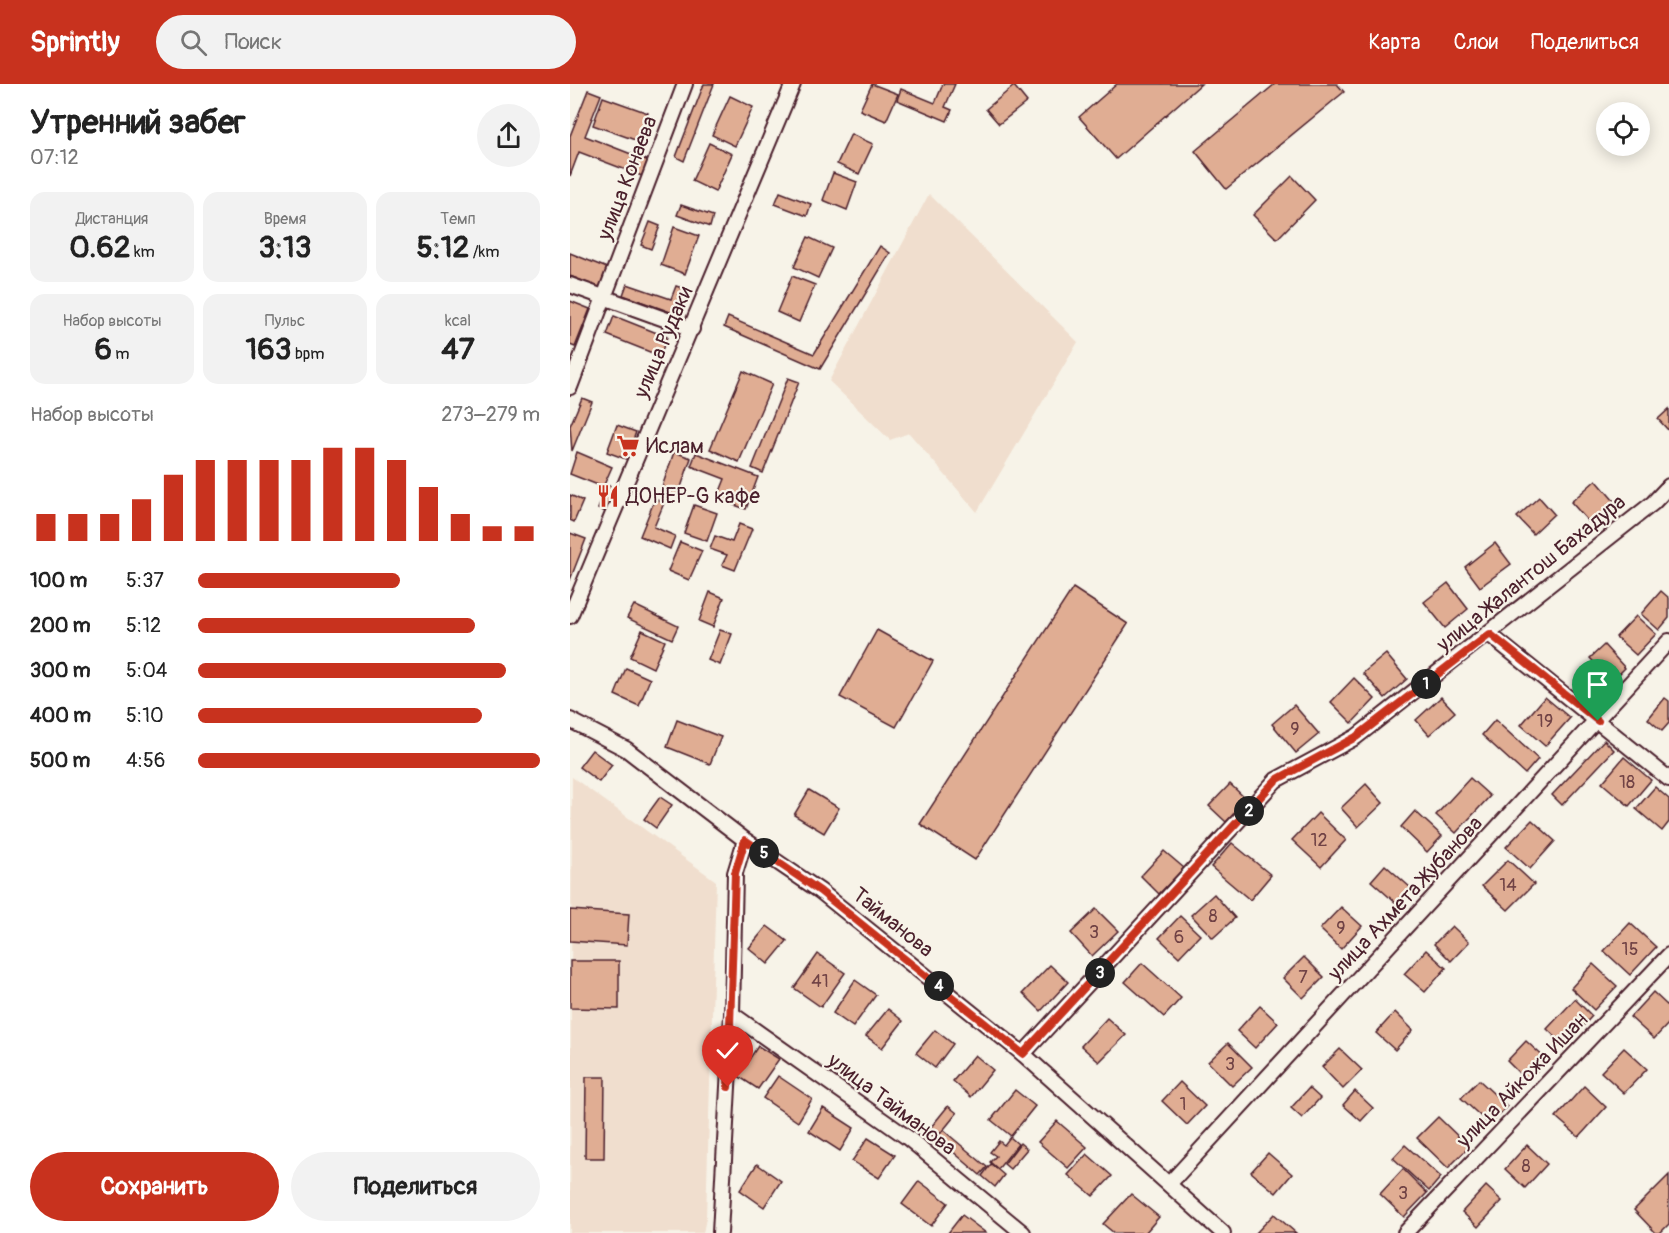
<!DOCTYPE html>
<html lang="ru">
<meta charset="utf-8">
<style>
body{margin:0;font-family:Pangolin,sans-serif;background:#f2f2f2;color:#222;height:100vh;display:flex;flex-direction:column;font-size:22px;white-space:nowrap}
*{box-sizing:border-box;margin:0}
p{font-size:20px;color:#767676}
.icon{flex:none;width:33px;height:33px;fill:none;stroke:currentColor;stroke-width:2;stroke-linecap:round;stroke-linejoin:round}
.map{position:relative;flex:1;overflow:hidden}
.panel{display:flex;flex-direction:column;background:#fff;width:570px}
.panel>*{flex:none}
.buttons{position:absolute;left:1026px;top:18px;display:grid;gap:12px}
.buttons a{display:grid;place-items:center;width:54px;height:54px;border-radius:50%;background:#fff;box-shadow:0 3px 15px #0003;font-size:30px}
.pin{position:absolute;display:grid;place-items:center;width:51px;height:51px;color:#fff;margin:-62px -26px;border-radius:50% 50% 50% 0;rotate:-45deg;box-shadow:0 0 6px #0007}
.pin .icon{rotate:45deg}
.km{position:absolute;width:30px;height:30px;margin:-15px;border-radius:50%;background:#222;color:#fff;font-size:16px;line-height:30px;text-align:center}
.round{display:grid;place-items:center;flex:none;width:63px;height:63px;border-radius:32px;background:#f2f2f2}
.headline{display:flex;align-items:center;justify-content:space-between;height:102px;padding:0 30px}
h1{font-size:33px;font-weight:800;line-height:45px}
.metrics{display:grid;grid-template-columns:repeat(3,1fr);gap:9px;height:102px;padding:6px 30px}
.metrics div{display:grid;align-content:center;border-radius:15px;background:#f2f2f2;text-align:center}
.metrics b{font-size:30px;font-weight:800}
.metrics small{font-size:16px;font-weight:400}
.metrics p{font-size:16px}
.chart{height:168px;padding:12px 30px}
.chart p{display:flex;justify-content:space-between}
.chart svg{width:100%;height:108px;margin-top:6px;stroke:#c8321e;stroke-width:6}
.action{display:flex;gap:12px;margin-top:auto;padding:12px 30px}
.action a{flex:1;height:69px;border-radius:36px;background:#c8321e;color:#fff;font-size:24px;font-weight:800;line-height:69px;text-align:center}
.action a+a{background:#f2f2f2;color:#222}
ul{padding:0 30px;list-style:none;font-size:20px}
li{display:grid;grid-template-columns:96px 72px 1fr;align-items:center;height:45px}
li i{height:15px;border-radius:8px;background:#c8321e}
header{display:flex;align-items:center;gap:36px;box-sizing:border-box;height:84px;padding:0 30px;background:#c8321e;color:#fff}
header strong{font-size:28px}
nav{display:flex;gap:33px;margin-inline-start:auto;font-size:21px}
.search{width:420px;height:54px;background:#f2f2f2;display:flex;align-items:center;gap:15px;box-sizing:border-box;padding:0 21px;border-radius:33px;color:#767676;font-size:22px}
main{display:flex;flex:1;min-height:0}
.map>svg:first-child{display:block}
.built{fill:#f0dece}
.building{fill:#e0ad93;stroke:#4a1f2b;stroke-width:1.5}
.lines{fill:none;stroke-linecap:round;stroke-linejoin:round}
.minor-casing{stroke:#4a1f2b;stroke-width:18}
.minor{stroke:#f7f3e8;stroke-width:14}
.route-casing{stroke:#fff;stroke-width:12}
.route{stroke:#c8321e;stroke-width:8}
.labels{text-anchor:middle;stroke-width:4.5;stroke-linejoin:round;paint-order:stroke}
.number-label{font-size:18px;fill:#704245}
.street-label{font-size:21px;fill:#4a1f2b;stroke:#f7f3e8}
.poi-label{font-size:21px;fill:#4a1f2b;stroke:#f7f3e8;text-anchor:start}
</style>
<header>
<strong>Sprintly</strong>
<div class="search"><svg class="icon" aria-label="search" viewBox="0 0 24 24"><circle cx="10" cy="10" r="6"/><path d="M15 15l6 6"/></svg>Поиск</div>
<nav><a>Карта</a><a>Слои</a><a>Поделиться</a></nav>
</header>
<main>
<section class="panel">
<div class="headline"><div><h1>Утренний забег</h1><p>07:12</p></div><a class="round"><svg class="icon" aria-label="share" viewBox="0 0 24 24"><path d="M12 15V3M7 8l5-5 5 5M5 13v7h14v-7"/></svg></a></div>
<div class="metrics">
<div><p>Дистанция</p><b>0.62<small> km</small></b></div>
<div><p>Время</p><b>3:13</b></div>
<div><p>Темп</p><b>5:12<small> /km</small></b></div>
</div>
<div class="metrics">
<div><p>Набор высоты</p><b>6<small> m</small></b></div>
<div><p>Пульс</p><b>163<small> bpm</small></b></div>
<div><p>kcal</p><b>47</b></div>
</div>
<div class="chart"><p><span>Набор высоты</span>273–279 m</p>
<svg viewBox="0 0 160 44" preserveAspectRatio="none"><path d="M5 44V33M15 44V33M25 44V33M35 44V27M45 44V17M55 44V11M65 44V11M75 44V11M85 44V11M95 44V6M105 44V6M115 44V11M125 44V22M135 44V33M145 44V38M155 44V38"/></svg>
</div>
<ul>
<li><b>100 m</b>5:37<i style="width:59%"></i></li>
<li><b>200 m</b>5:12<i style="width:81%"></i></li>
<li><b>300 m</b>5:04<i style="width:90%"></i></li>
<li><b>400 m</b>5:10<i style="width:83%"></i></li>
<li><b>500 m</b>4:56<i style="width:100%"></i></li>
</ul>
<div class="action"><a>Сохранить</a><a>Поделиться</a></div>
</section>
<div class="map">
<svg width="1099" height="1149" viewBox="0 0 1099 1149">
<rect width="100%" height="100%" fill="#f7f3e8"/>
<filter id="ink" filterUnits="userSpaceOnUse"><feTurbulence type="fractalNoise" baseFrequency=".0167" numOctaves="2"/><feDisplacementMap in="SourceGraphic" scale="12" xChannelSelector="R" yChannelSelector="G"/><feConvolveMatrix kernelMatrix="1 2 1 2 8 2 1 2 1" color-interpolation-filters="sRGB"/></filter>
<g filter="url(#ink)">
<g class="built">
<polygon points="359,110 508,258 407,428 339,349 320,356 259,297"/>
<polygon points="2,693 146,797 136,1134 133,1149 0,1149"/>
</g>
<g class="building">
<polygon points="134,0 144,0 114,77 106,73"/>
<polygon points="302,0 328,10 316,37 290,26"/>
<polygon points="373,0 385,0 375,23 382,26 377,37 327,16 331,5 365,19"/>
<polygon points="547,0 631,0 546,75 509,33"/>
<polygon points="705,0 767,0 774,8 656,105 625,67"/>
<polygon points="444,2 457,18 429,40 416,25"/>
<polygon points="18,6 31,11 15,52 79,77 72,92 9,68 0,92 0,52"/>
<polygon points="160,12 183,23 165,62 142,51"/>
<polygon points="33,13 78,29 68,57 23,41"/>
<polygon points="281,50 303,60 289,90 267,80"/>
<polygon points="139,59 162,70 145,108 122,97"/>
<polygon points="263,89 287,98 277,126 253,116"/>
<polygon points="722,92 745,116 707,155 683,131"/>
<polygon points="210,108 241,120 237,132 205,120"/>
<polygon points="111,121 143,132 140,143 107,131"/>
<polygon points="80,138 90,142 81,165 71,161"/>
<polygon points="104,143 129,152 115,190 91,181"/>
<polygon points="238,153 262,164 248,194 224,183"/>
<polygon points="310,162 320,169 250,285 154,243 158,233 244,270"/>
<polygon points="0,169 37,184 30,204 0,192"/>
<polygon points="222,192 245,201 229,238 207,228"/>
<polygon points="57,200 101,215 106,202 115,205 106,230 53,211"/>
<polygon points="0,217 20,225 5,263 0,261"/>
<polygon points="44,232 97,253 90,272 37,251"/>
<polygon points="173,287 202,300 169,378 140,365"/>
<polygon points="218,294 229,298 193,389 182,384"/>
<polygon points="12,314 22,318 2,367 0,342"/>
<polygon points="1099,325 1099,347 1088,335"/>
<polygon points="47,341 66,348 56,375 37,368"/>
<polygon points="7,368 42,383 33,403 0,390"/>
<polygon points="104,368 121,374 108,412 91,406"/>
<polygon points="126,369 188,393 176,425 147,415 155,395 121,382"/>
<polygon points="1026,396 1050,424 1025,445 1001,418"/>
<polygon points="37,401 47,405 37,428 28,425"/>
<polygon points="0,411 13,417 4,438 0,436"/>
<polygon points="969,413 984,430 963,450 947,433"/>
<polygon points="85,415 94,419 84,443 105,452 100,465 70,452"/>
<polygon points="124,421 147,429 137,457 114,449"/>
<polygon points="169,440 182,445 165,486 152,481 157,471 140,465 145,452 162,458"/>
<polygon points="0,449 16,455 0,496"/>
<polygon points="110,458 132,467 119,496 98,487"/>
<polygon points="925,459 941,480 910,503 895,483"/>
<polygon points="878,499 898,525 875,544 854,518"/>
<polygon points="503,504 558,540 405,776 350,740"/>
<polygon points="1091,507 1099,514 1099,534 1089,546 1071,530"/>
<polygon points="140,508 154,514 143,543 129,537"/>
<polygon points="64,521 108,542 102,555 57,534"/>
<polygon points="1066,532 1086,550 1066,571 1046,553"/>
<polygon points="72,546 95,557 83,584 60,573"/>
<polygon points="150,546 162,550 150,581 138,576"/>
<polygon points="307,546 363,577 326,643 270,613"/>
<polygon points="1034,561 1055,584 1042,597 1020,574"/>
<polygon points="816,570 837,595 815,614 793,589"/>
<polygon points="56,584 80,595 69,622 45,611"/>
<polygon points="784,594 805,615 782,639 761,618"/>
<polygon points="871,613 885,628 859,651 846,636"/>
<polygon points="975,613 1000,634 975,662 951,641"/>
<polygon points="1095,614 1099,617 1099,639 1092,647 1078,635"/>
<polygon points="724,621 749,650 726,669 702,640"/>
<polygon points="107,636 151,653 140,680 97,663"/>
<polygon points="925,636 968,675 955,690 912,651"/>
<polygon points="1034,656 1044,666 992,721 982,711"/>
<polygon points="22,666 42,681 29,698 9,683"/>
<polygon points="1054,673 1081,696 1059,722 1032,699"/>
<polygon points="900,694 920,712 886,749 866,731"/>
<polygon points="660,700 677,716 656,738 639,722"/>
<polygon points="796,700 813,719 788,743 771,724"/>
<polygon points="1085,703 1099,715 1099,738 1092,747 1066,725"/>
<polygon points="239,706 269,724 254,749 224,731"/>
<polygon points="90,713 102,721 86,744 74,735"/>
<polygon points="845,727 872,752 857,768 831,743"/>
<polygon points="748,729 776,756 751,783 722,756"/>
<polygon points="962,736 985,757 960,785 936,763"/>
<polygon points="662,759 701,791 680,816 641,783"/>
<polygon points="594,767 614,784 589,810 571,792"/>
<polygon points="938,776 964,800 938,826 912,802"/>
<polygon points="815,781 841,804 827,820 801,797"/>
<polygon points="644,810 665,834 643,854 621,831"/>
<polygon points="771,823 792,842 771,865 750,845"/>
<polygon points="526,825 548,847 522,872 501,849"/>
<polygon points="0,826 59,830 57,861 0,857"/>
<polygon points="610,832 630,851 609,873 589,854"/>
<polygon points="1060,839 1086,863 1060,891 1034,867"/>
<polygon points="197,842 217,857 198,880 179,864"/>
<polygon points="882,842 899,858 881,877 864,860"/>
<polygon points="856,866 876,884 855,908 834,890"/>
<polygon points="248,870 275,889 251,923 224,904"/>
<polygon points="734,873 754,893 733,914 713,894"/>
<polygon points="0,877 49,877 49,925 0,924"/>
<polygon points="572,879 611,914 594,933 555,898"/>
<polygon points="1023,880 1047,902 1024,926 1001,904"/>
<polygon points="480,881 498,898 471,927 453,909"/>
<polygon points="285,896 306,911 283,943 263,929"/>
<polygon points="1083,908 1099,923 1099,939 1084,955 1060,933"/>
<polygon points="1005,915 1022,932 995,962 977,945"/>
<polygon points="690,922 708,939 685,964 667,947"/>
<polygon points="318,925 333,937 312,964 296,952"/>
<polygon points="825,928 843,946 825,966 806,949"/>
<polygon points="537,934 556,951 529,978 511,962"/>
<polygon points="365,946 383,960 365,984 346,969"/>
<polygon points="956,957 977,976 957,997 937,977"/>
<polygon points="658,959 682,983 662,1002 638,978"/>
<polygon points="188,962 209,975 188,1005 168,992"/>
<polygon points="1054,964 1077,985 1054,1009 1031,988"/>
<polygon points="770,965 792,986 773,1005 752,983"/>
<polygon points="405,971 423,986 401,1013 383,997"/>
<polygon points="208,992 242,1015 228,1038 193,1014"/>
<polygon points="16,993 35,993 34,1074 15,1074"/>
<polygon points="909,996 937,1022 920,1041 891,1014"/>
<polygon points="610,998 635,1022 617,1041 592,1017"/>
<polygon points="1014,1002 1036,1023 1009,1053 986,1033"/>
<polygon points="739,1004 750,1014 732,1034 721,1024"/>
<polygon points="445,1006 465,1022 441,1052 421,1036"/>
<polygon points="785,1007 803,1024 791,1037 773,1021"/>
<polygon points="378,1022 387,1029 366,1055 357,1048"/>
<polygon points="253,1024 284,1044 270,1067 239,1047"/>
<polygon points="868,1033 899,1063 878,1084 847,1054"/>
<polygon points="487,1037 517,1063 498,1084 468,1058"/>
<polygon points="373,1046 417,1083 410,1091 367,1054"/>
<polygon points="440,1053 448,1060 428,1085 420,1078 426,1072 420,1068 429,1057 434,1061"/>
<polygon points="298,1054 325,1071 309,1094 282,1077"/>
<polygon points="450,1059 457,1065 440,1085 434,1080"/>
<polygon points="835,1061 871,1093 859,1107 823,1074"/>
<polygon points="957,1061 977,1080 955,1104 935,1085"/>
<polygon points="698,1069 722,1090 706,1109 681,1088"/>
<polygon points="517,1070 542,1092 523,1112 498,1091"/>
<polygon points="187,1080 211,1097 194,1123 170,1106"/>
<polygon points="421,1080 434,1091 425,1103 412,1092"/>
<polygon points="833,1085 857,1109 834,1133 810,1110"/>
<polygon points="1099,1091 1099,1140 1090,1149 1086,1149 1064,1126"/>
<polygon points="349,1097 378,1119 361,1142 332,1120"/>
<polygon points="916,1102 932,1117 908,1143 892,1128"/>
<polygon points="561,1110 589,1133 575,1149 544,1149 533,1140"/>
<polygon points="704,1130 726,1149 686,1149"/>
<polygon points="392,1131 416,1149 378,1149"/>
</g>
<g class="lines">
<g class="minor-casing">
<g id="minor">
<polyline points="0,201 122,245"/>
<polyline points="0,303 115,0"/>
<polyline points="0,532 223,0"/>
<polyline points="919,550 1099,695"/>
<polyline points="0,636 56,665 175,756 250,807 453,970 653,1149"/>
<polyline points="162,930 338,1054 453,1149"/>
<polyline points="453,970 706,696 786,653 1083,419 1099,402"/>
<polyline points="600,1099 1099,557"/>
<polyline points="150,1149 162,930 165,789 175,756"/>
<polyline points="835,1149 1099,871"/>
</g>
</g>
<use href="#minor" class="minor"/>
</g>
</g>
<g class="lines" filter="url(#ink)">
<g class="route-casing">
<polyline id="route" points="158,1003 165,789 175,756 250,807 453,970 706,696 786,653 920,550 1028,637"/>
</g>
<use href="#route" class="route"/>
</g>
<defs>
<g id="supermarket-bare" transform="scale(1.8)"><path d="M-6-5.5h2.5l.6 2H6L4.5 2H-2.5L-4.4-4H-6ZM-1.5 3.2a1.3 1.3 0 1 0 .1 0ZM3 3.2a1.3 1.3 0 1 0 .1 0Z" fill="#c8321e" stroke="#f7f3e8" stroke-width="2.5" paint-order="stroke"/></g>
<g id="restaurant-bare" transform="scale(1.8)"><path d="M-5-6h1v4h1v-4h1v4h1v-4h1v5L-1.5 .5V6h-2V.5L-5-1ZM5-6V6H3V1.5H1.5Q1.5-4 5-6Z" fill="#c8321e" stroke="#f7f3e8" stroke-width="2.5" paint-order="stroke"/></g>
</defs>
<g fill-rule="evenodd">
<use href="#supermarket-bare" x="58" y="362"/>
<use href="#restaurant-bare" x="38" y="412"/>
</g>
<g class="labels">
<g class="number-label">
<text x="975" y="643">19</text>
<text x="725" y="651">9</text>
<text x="1057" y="704">18</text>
<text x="749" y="762">12</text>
<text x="938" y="807">14</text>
<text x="643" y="838">8</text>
<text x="771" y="850">9</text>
<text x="524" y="854">3</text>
<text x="609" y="859">6</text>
<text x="1060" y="871">15</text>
<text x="733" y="899">7</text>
<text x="250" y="903">41</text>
<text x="660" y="986">3</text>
<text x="613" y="1026">1</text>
<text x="956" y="1088">8</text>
<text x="833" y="1115">3</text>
</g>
<g class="street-label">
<text transform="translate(57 94) rotate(-69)" y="7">улица Конаева</text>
<text transform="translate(93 258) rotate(-67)" y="7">улица Рудаки</text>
<text transform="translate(961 489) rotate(-39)" y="7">улица Жалантош Бахадура</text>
<text transform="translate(835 814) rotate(-47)" y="7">улица Ахмета Жубанова</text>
<text transform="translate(323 838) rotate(39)" y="7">Тайманова</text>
<text transform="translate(952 996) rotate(-46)" y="7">улица Айкожа Ишан</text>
<text transform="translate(322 1020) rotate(37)" y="7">улица Тайманова</text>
</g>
<g class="poi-label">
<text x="76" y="369">Ислам</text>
<text x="56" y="419">ДОНЕР-G кафе</text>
</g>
</g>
</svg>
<div class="buttons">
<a><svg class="icon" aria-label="locate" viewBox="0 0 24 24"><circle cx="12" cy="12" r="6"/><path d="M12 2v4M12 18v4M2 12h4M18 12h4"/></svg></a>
</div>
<div class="pin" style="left:1028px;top:637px;background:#1e9e55"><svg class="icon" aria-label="arrive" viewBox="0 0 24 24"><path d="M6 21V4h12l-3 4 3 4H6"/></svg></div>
<div class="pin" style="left:158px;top:1003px;background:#d93025"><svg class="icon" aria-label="check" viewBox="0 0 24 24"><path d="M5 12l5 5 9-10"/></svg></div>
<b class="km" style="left:856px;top:600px">1</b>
<b class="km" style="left:679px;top:727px">2</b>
<b class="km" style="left:530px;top:889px">3</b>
<b class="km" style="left:369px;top:902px">4</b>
<b class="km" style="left:194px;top:769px">5</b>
</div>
</main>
